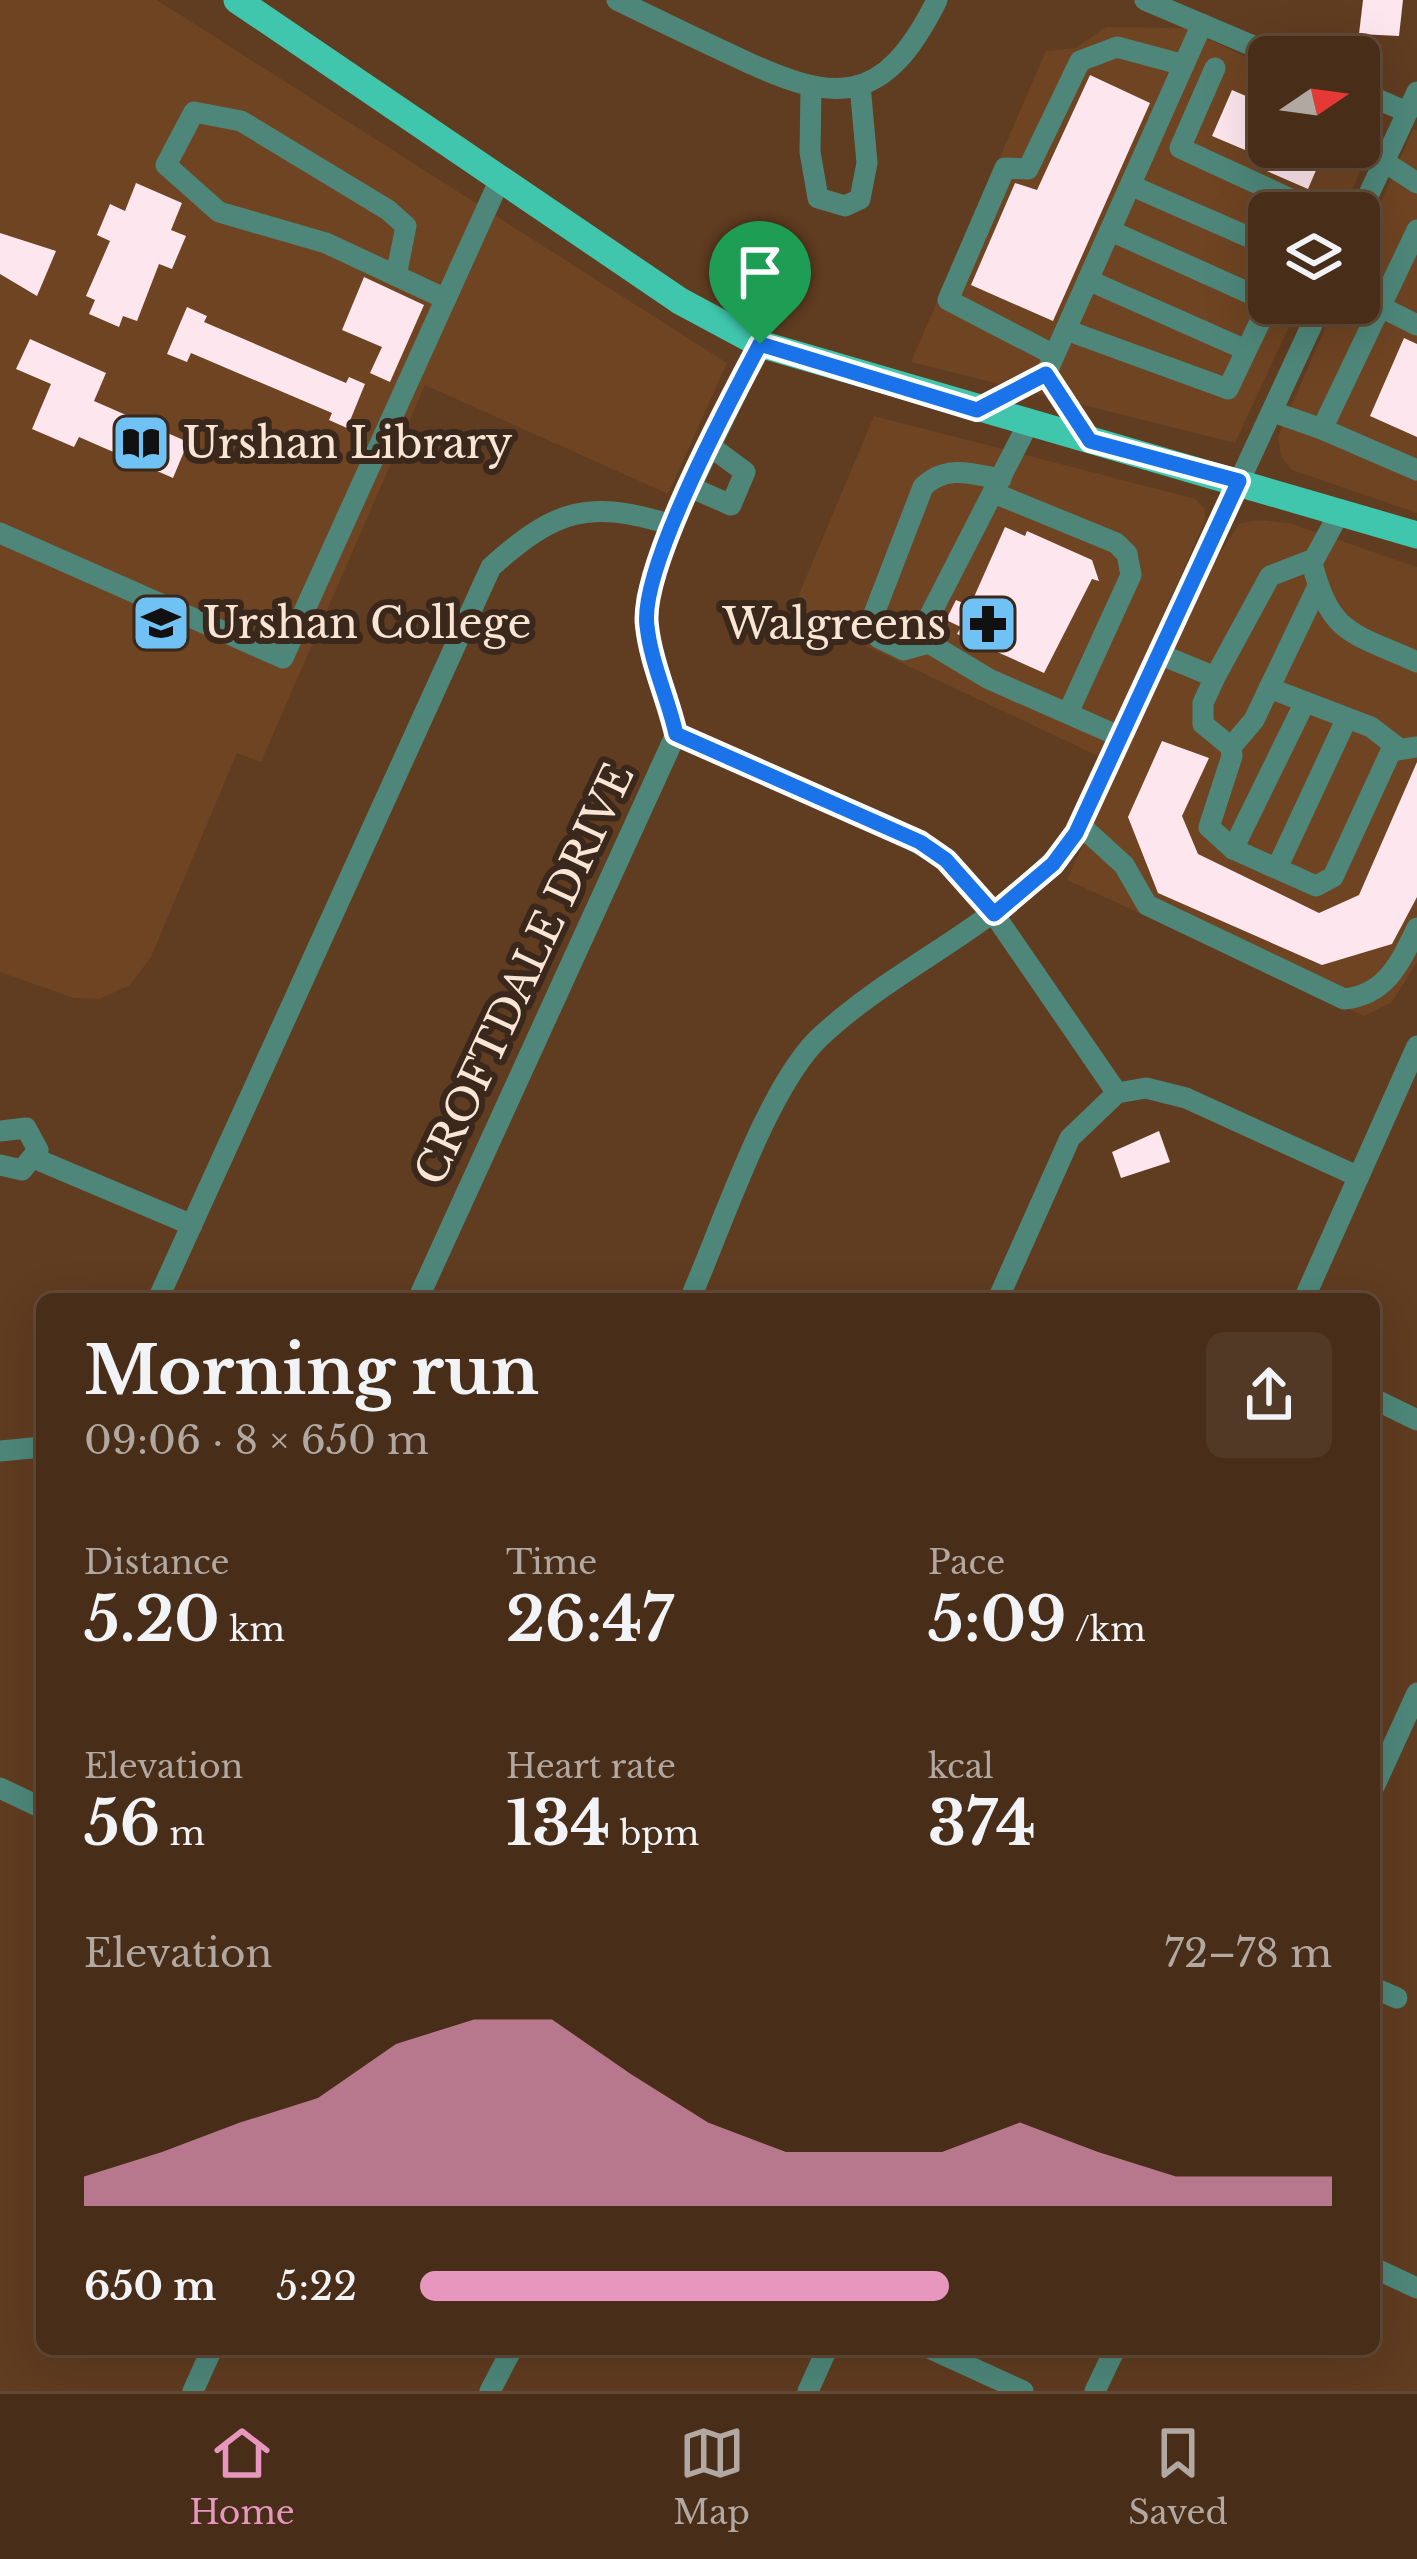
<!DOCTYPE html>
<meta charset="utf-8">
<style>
body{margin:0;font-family:"Libre Baskerville",serif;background:#523925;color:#f1f3f6;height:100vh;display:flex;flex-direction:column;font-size:45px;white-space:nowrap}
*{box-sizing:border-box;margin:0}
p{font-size:39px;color:#b1a8a2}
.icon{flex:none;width:66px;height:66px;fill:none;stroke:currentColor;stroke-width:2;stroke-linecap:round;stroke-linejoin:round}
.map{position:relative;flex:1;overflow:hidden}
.side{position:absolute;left:36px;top:1293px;width:1344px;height:1062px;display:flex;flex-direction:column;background:#482d18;border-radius:18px;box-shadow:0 12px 48px #0002,0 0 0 3px #604937}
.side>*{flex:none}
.needle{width:78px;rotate:77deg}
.fabs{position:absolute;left:1248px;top:36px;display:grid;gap:24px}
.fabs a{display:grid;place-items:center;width:132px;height:132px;border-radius:18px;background:#482d18;box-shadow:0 12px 48px #0002,0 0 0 3px #604937;font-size:60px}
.pin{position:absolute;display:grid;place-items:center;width:102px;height:102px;color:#fff;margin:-123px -51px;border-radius:50% 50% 50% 0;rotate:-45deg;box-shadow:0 0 12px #0007}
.pin .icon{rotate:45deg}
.round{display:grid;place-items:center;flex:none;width:126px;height:126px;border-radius:18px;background:#523925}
.head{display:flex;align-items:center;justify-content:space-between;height:204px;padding:0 48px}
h1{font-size:66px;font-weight:700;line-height:90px}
.metrics{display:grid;grid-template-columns:repeat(3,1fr);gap:18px;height:204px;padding:12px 48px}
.metrics div{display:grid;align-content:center}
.metrics b{font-size:60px;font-weight:700}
.metrics small{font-size:33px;font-weight:400}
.metrics p{font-size:33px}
.chart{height:336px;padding:24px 48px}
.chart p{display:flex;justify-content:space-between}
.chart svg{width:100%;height:216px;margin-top:12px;fill:#e797bd;opacity:.7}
ul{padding:0 48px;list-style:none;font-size:39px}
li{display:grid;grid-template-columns:192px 144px 1fr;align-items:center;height:90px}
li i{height:30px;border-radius:15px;background:#e797bd}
.tabs{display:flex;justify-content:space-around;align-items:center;height:168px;border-top:3px solid #604937;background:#482d18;font-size:33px;color:#b1a8a2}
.tabs a{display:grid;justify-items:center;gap:6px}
.tabs .selected{color:#e797bd}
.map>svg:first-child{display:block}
.built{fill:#6e4422}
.building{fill:#fde6ed}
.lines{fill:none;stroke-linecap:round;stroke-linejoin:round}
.minor{stroke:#4e877a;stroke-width:21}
.major{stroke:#40c6ad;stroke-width:27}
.route-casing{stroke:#fff;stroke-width:24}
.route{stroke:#1a73e8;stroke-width:15}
.labels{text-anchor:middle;stroke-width:12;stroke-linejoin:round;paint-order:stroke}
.poi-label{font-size:42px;fill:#fae4d4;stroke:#39281b;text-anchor:start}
.street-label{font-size:42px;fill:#fae4d4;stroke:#39281b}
</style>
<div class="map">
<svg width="1417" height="2391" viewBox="0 0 1417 2391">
<rect width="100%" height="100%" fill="#603c20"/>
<g class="built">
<polygon points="0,0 157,0 727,363 668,494 425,385 261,762 237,753 151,957 130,985 100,999 74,998 0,972"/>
<polygon points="1106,27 1185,28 1269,68 1269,147 1359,147 1359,110 1384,121 1341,213 1269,213 1269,303 1300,303 1235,443 911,362 1046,51 1075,48"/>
<polygon points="1413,129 1417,130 1417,513 1292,470 1281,456 1278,437 1336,303 1359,303 1359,252"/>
<polygon points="874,416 1196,499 1205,509 1205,521 1100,757 792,611"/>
<polygon points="1261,520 1289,523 1417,567 1417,962 1392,1002 1364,1016 1067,880 1203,578 1240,523"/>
</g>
<g class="building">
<polygon points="1363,0 1403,0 1399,36 1359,34"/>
<polygon points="1090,75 1150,103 1053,321 971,285 1015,183 1037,190"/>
<polygon points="1232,90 1269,106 1269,147 1326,147 1308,189 1260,168 1264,158 1212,136"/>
<polygon points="136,183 182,203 171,230 186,236 172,269 159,264 137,321 123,316 119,327 89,314 95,300 86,296 110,241 97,235 110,204 125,211"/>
<polygon points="0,233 56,251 37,296 0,274"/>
<polygon points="364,277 424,305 390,382 370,373 382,347 342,330"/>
<polygon points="187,307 207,316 204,322 346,383 349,377 365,384 347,428 329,420 332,413 191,353 187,362 167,354"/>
<polygon points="1404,338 1417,344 1417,437 1370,416"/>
<polygon points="30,339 106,373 94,401 188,442 173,478 79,437 74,447 32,429 51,384 16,369"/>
<polygon points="1005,527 1025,536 1027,531 1092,560 1099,581 1092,579 1044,673 957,634 961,627 946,620 956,600 970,606"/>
<polygon points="1162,741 1209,758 1182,816 1198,854 1319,913 1359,895 1417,762 1417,897 1392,944 1322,965 1158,893 1128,817"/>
<polygon points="1159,1131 1170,1162 1121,1178 1112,1152"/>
</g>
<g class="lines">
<g class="minor">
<path d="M 617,0 C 656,19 695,38 734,56 C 834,104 883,109 937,0"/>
<polyline points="1145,0 1279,57"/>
<polyline points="1215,68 1180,148 1321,213"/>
<polyline points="811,89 810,152 818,198 845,206 860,199 867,163 860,85"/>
<polyline points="1359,91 1407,112"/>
<polyline points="1383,161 1417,183"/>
<polyline points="1132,186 1269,246"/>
<polyline points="1359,215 1417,92"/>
<polyline points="1417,230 1322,429 1417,470"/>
<polyline points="1111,231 1269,302"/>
<polyline points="396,276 406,226 388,210 241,121 194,112 166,165 219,212 326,243 446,299"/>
<polyline points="1088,280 1246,350"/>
<polyline points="1359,296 1417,325"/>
<polyline points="1066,330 1228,389 1269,303"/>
<polyline points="1054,355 948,300 1005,168 1028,169 1080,61 1117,47 1184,65"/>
<polyline points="1046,374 1202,24"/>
<polyline points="978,410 1046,374 1091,441"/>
<polyline points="1273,412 1322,429"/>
<polyline points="1028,424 928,619 929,643 989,679 1121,737"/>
<polyline points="692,488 731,505 745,472 710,446"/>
<polyline points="994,493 1116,543 1127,554 1131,575 1068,713"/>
<path d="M 1341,510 L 1312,563 C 1330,636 1354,633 1417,662"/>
<polyline points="0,533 283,658 501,177"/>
<path d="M 929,643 L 904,650 L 879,638 L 870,624 L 923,487 C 946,464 972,474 1001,479"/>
<polyline points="1159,654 1215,677 1270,576 1314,559"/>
<polyline points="1215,677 1203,703 1203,724 1231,747 1232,756 1209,827 1233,849 1316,886 1333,877 1391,751 1417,747"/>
<polyline points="1269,688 1371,727 1397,747"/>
<polyline points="676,734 888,826 946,860 994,914 1117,1093"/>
<polyline points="1231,747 1254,720 1318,586"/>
<path d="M 1080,825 L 1124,865 L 1147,905 L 1344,999 C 1386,995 1400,963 1417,928"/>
<polyline points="1233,849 1305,702"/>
<polyline points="1277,868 1347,718"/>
<polyline points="0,1131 26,1128 38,1150 22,1170 0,1165"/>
<polyline points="36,1159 192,1225"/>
<path d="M 158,1299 L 491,567 C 556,509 588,499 672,525"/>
<polyline points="418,1299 676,734 646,625 647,597 672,525 760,344"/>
<path d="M 690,1299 C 721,1229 767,1087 820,1037 C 900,962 1009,923 1076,833 L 1322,303"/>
<polyline points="998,1299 1070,1138 1117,1093 1146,1088 1186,1098 1357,1176"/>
<polyline points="1304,1299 1417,1046"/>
<polyline points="1374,1399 1417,1420"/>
<polyline points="0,1451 42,1447"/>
<polyline points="1374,1787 1417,1693"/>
<polyline points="0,1788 42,1808"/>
<polyline points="1374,1988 1397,1998"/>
<polyline points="1374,2268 1417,2288"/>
<polyline points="931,2349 1023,2391"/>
<polyline points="193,2391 212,2349"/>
<polyline points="490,2391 512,2349"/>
<polyline points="808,2391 827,2349"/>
<polyline points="1095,2391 1115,2349"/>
</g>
<polyline class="major" points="237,0 680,301 760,344 1417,535"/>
</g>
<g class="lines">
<g class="route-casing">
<path id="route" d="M 760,344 L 977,410 L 1046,374 L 1090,441 L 1239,481 L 1076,833 L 1053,864 L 994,914 L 946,860 L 920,842 L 676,734 C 668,698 651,663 647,626 C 639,569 730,401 760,344 Z"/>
</g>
<use href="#route" class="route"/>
</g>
<defs>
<g id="library-square" transform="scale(3)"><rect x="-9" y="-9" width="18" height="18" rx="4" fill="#70c1f4" stroke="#39281b"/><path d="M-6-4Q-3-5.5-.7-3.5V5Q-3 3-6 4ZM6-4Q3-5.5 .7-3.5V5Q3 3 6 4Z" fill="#111"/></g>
<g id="university-square" transform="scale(3)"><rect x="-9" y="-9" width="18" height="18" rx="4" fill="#70c1f4" stroke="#39281b"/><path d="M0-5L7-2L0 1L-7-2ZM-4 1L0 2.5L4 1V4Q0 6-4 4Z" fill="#111"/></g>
<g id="pharmacy-square" transform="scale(3)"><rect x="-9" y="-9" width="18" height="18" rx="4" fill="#70c1f4" stroke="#39281b"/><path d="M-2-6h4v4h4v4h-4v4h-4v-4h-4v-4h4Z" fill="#111"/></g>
</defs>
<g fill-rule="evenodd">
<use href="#library-square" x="141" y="443"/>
<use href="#university-square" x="161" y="623"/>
<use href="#pharmacy-square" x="988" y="624"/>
</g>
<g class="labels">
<g class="poi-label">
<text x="183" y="458">Urshan Library</text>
<text x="203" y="638">Urshan College</text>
<text x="946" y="639" text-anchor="end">Walgreens</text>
</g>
<g class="street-label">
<text transform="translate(524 974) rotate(-65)" y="15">CROFTDALE DRIVE</text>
</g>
</g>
</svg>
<div class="fabs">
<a><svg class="needle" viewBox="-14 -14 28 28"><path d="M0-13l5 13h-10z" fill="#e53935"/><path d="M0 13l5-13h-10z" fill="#b1a8a2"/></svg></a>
<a><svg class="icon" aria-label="layers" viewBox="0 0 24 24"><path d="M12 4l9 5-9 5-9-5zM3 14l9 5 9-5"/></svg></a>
</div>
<div class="pin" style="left:760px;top:344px;background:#1e9e55"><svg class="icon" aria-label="arrive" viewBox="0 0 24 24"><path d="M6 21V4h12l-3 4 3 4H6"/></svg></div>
<section class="side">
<div class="head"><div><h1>Morning run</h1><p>09:06 · 8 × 650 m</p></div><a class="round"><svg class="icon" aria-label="share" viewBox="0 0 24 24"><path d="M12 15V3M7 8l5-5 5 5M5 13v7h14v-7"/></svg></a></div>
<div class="metrics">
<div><p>Distance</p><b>5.20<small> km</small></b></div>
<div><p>Time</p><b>26:47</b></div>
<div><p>Pace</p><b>5:09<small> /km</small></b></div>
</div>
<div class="metrics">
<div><p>Elevation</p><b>56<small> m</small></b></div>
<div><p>Heart rate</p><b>134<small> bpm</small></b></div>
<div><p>kcal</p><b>374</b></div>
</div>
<div class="chart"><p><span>Elevation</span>72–78 m</p>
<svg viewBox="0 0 160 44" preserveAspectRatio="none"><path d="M0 44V38L10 33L20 27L30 22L40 11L50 6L60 6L70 17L80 27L90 33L100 33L110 33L120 27L130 33L140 38L150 38L160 38V44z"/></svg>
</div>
<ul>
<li><b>650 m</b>5:22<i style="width:58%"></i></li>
</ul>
</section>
</div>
<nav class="tabs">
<a class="selected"><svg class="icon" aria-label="home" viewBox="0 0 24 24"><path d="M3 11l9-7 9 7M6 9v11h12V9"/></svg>Home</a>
<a><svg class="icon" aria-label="map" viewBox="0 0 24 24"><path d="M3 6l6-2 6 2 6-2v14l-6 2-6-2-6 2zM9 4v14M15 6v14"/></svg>Map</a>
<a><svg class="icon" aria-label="saved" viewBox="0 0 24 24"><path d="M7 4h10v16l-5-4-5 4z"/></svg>Saved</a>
</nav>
